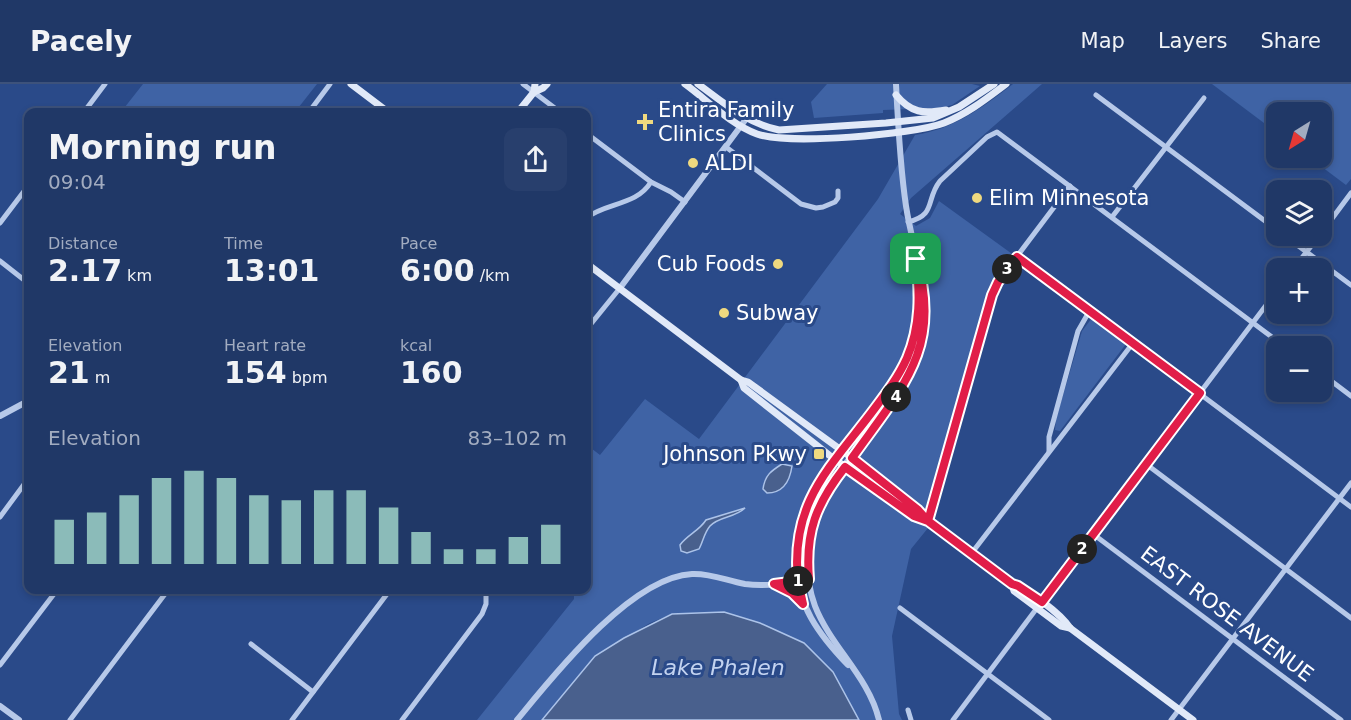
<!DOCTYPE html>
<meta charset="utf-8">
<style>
body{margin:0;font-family:"DejaVu Sans",sans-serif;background:#283f6d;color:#f1f3f6;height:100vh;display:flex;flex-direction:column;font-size:22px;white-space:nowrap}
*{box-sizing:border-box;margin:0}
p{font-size:20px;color:#a2acc0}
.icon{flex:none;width:33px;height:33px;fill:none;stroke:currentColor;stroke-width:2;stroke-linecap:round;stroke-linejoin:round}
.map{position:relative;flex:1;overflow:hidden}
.side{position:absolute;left:24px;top:24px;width:567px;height:486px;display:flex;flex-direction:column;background:#203867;border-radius:12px;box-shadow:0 3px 9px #0003,0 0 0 2px #3d527b}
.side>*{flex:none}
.needle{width:39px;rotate:217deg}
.fabs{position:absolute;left:1266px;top:18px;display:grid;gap:12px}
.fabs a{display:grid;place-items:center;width:66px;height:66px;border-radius:12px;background:#203867;box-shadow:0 3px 9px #0003,0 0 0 2px #3d527b;font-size:30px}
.pin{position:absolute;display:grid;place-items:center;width:51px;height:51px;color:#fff;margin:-26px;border-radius:12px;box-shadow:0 3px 9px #0006}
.km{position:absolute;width:30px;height:30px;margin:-15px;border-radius:50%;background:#222;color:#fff;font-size:16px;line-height:30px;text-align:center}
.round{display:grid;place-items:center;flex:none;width:63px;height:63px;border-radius:12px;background:#283f6d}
.head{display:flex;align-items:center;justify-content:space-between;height:102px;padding:0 24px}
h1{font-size:33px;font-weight:700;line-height:45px}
.metrics{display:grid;grid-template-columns:repeat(3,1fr);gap:9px;height:102px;padding:6px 24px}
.metrics div{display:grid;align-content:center}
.metrics b{font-size:30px;font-weight:700}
.metrics small{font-size:16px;font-weight:400}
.metrics p{font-size:16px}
.chart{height:168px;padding:12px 24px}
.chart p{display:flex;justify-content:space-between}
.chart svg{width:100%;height:108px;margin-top:6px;stroke:#8bbbb9;stroke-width:6}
header{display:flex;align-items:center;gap:36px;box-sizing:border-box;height:84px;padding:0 30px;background:#203867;border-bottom:2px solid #3d527b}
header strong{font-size:28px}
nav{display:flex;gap:33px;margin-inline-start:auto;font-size:21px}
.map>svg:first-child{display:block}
.green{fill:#3f63a5}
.water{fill:#49608d;stroke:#acc3e9;stroke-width:1.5}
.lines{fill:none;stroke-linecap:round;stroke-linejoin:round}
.minor{stroke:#b7c9e9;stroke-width:5}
.tertiary{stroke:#b7c9e9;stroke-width:6}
.secondary{stroke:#e1e9f8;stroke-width:7}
.route-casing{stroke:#fff;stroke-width:12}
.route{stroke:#e11d48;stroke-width:8}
.poi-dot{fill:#efd97f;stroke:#2a4a89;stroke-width:2}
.labels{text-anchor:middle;stroke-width:6;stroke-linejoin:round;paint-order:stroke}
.poi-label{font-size:21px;fill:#fff;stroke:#2a4a89;text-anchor:start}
.street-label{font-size:21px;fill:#fff;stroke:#2a4a89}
.water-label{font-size:22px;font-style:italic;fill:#c3d3f0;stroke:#2a4a89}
</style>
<header>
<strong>Pacely</strong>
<nav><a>Map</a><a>Layers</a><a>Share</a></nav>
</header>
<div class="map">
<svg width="1351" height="636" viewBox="0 0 1351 636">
<rect width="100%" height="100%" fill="#2a4a89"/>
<g class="green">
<polygon points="143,0 317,0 295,28 121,28"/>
<polygon points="827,0 972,0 980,2 952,21 940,24 883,26 883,29 814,34 811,18"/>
<path d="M 1013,0 L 1042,0 L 911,114 L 900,130 L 916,142 L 930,134 L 939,117 L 1015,172 L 988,208 L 928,444 L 911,465 L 892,552 L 899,630 L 902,636 L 859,636 L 833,588 L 804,559 L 786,552 L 697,530 L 672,530 L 650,539 L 595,572 L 542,636 L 477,636 L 574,515 L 574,506 L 586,506 L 587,361 L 600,371 L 645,315 L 699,355 L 878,115 L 915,51 C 954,45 982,24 1013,0 Z"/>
<polygon points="1212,0 1351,0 1351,95 1346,101 1310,74 1322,74 1322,28 1276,28 1276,48"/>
<polygon points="1092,234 1126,260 1060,347 1055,346 1056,335 1082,247"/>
</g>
<g class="water">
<path d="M 782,380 L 792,382 C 790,396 784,409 767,409 L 763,405 C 765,391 771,387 782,380 Z"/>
<path d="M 745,424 C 735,434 719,432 710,442 C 704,449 703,458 699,465 L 687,469 L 681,467 L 680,461 C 687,451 699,447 706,436 Z"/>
<polygon points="724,528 760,539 804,559 833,588 859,636 542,636 595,572 624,554 672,530"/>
</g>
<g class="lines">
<g class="minor">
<polyline points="523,0 560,28"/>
<polyline points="1096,11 1276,145"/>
<polyline points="84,28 105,0"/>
<polyline points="309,28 330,0"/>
<polyline points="586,49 651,98 671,108 685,118"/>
<polyline points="726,63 801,120 816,124 823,123 835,118 838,114 838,107"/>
<polyline points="1112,133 1204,14"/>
<path d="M 586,134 C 607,118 636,122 651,98"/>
<path d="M 908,138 C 937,131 925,116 940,97 L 987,53 L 997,48 L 1284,262"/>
<polyline points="0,139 28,102"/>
<polyline points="1322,148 1351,109"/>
<polyline points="1285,152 1351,201"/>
<polyline points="1017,173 1351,423"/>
<polyline points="0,177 28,199"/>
<polyline points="1294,184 1319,152"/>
<polyline points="586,246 620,204"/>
<polyline points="1322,290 1351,312"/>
<polyline points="1049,367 1049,353 1078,247 1090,226"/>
<polyline points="1146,380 1351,534"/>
<polyline points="0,433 28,395"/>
<polyline points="929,437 992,211 1006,187 1070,102"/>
<polyline points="1093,450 1341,636"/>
<polyline points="971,470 1133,259"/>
<polyline points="486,509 499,506"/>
<polyline points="1042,518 1276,208"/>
<polyline points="900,524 1049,636"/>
<polyline points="251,560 313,608"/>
<polyline points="0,581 57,506"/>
<polyline points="908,626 911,636"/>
<polyline points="70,636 168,506"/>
<polyline points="292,636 390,506"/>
<polyline points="402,636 482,530 486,520 486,506"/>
<polyline points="953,636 1037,524"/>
<polyline points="1171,636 1351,399"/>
</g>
<g class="tertiary">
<polyline points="620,204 746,35"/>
<polyline points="0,332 28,317"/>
<polyline points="775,501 792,509 801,518"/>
<path d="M 848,581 C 819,551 796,520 796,478 C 797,392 873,348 906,276 C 918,249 921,221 918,191"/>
<polyline points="0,622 19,636"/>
<path d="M 517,636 C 554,591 631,493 692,490 C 711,489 727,497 745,500 C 767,503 788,499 809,495"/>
<path d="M 879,636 C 869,593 831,563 815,522 C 809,506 807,489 807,473 C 806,394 896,341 918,269 C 935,214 914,175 906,122 C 900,82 898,40 896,0"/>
</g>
<g class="secondary">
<polyline points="351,0 388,28"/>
<path d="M 685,0 C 707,16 730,40 757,50 C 788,61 912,51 944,39 C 967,30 986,15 1006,0"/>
<path d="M 698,0 C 724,19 746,39 779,46 L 886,39 L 933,34 L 959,23 L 994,0"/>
<polyline points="534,8 543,4 547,0"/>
<path d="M 896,11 C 911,29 923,30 946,26"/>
<polyline points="518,28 534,8 535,0"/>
<path d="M 586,179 L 741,296 L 748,298 L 852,374 L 918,426 L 929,437 L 1012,500 C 1029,506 1060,529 1070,544 L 1193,636"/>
<polyline points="741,296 744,304 829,371 914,432 926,436"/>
<polyline points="1012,500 1014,507 1061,542 1070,544"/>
</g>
</g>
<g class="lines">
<g class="route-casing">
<path id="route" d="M 916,175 C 920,209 921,241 907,274 C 899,292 887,308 875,324 C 831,383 790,417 798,497 L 774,500 L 792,509 L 803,520 L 798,497 L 809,495 C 805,448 816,420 845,383 L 914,432 L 928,437 L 1012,500 L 1018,502 L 1042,518 L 1200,309 L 1017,173 L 998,198 L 992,211 L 928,437 L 918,426 L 852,374 C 900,306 944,264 916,175"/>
</g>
<use href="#route" class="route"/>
</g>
<g class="poi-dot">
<path d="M642 29h6v6h6v6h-6v6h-6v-6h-6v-6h6z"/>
<circle cx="693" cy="79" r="6"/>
<circle cx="977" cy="114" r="6"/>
<circle cx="778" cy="180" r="6"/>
<circle cx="724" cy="229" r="6"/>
<rect x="813" y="364" width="12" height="12" rx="3"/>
</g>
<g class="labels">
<g class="poi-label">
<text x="658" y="33">Entira Family<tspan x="658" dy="24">Clinics</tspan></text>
<text x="705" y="86">ALDI</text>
<text x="989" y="121">Elim Minnesota</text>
<text x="766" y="187" text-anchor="end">Cub Foods</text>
<text x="736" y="236">Subway</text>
<text x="807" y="377" text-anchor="end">Johnson Pkwy</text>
</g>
<g class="street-label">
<text transform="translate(1227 530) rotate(37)" y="7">EAST ROSE AVENUE</text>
</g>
<g class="water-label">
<text x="718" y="591">Lake Phalen</text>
</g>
</g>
</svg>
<div class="fabs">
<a><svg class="needle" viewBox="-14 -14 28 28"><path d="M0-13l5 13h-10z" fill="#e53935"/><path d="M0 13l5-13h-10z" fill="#a2acc0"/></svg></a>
<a><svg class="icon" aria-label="layers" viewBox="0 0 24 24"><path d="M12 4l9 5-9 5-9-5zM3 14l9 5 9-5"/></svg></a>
<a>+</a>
<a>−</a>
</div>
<div class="pin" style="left:916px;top:175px;background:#1e9e55"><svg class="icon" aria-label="arrive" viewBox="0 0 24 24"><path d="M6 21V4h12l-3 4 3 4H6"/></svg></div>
<b class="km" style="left:798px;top:497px">1</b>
<b class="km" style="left:1082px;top:465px">2</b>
<b class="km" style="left:1007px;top:185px">3</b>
<b class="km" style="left:896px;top:313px">4</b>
<section class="side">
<div class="head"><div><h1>Morning run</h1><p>09:04</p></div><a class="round"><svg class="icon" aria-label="share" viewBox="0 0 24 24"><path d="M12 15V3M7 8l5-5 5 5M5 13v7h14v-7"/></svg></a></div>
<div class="metrics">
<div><p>Distance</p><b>2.17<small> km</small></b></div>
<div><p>Time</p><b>13:01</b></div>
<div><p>Pace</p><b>6:00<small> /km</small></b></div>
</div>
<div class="metrics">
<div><p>Elevation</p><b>21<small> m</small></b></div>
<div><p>Heart rate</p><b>154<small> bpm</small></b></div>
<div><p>kcal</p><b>160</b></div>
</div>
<div class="chart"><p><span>Elevation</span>83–102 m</p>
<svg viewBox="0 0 160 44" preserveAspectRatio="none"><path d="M5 44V26M15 44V23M25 44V16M35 44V9M45 44V6M55 44V9M65 44V16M75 44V18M85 44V14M95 44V14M105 44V21M115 44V31M125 44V38M135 44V38M145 44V33M155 44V28"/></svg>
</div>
</section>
</div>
